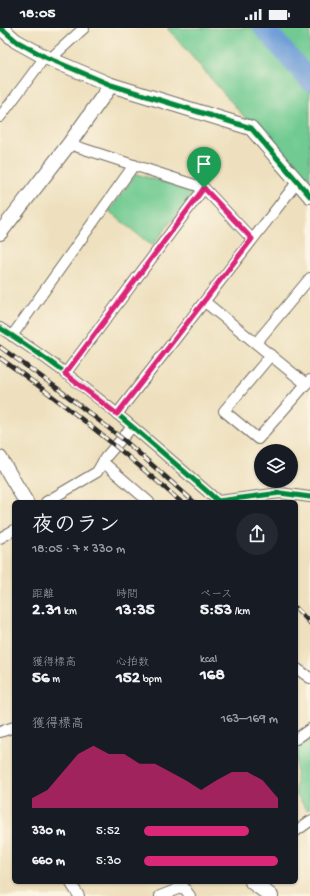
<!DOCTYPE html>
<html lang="ja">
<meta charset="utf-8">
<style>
body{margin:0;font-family:"Gochi Hand","Klee One",sans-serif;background:#242831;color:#f1f3f6;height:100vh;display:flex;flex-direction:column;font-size:15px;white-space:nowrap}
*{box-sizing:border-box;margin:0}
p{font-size:13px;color:#9ea1a6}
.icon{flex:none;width:22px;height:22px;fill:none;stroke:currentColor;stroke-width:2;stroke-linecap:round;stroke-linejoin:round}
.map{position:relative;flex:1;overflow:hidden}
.side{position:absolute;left:12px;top:472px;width:286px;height:384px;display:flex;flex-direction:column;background:#171b24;border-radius:6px;box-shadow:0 1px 3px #0004}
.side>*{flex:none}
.tools{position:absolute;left:254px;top:416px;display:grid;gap:8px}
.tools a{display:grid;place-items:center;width:44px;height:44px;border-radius:50%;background:#171b24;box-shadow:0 1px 3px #0004;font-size:20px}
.pin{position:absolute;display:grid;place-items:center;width:34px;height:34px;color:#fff;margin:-41px -17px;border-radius:50% 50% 50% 0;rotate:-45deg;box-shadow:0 0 4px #0007}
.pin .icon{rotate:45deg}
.round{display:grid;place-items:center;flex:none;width:42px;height:42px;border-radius:21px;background:#242831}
.overview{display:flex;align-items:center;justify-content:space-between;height:68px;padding:0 20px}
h1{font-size:22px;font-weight:800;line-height:30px}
.figures{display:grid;grid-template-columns:repeat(3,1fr);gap:6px;height:68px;padding:4px 20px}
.figures div{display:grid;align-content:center}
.figures b{font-size:17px;font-weight:800}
.figures small{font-size:11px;font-weight:400}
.figures p{font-size:11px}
.chart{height:112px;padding:8px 20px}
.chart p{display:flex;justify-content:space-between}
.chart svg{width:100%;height:72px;margin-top:4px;fill:#db2777;opacity:.7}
ul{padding:0 20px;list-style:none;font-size:13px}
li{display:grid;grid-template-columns:64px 48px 1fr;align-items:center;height:30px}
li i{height:10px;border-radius:5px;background:#db2777}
.status{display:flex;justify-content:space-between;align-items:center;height:28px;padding:0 20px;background:#171b24;direction:ltr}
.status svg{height:11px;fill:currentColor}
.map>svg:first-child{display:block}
.green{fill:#70ca91;stroke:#4e7a5e}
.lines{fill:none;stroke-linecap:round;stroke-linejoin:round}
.river{stroke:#6f9ed8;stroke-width:21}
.street-casing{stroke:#6f6a5e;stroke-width:12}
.secondary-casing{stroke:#6f6a5e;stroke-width:16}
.street{stroke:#fff;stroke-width:10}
.secondary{stroke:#fff;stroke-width:14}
.rail-casing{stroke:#2b2b2b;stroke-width:4.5}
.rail{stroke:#fcf5e5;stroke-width:3;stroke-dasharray:9;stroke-linecap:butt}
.cycleway-casing{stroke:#fcf5e5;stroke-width:8}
.cycleway{stroke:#00873e;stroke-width:5}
.route-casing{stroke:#fff;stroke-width:8}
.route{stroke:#db2777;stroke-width:5}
</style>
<div class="status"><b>18:05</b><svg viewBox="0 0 49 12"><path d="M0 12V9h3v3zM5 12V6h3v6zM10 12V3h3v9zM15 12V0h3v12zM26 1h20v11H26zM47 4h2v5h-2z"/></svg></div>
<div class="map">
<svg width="310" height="868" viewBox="0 0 310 868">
<rect width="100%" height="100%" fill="#fcf5e5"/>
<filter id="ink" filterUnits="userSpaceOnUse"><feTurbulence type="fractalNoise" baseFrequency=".025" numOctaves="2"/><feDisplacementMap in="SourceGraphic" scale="8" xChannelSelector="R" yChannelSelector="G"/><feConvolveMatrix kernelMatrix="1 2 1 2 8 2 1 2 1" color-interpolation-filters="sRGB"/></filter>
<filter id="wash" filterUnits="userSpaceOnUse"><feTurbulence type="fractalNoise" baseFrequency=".012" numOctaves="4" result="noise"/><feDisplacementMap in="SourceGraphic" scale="16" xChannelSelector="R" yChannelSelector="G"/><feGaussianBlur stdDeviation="0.9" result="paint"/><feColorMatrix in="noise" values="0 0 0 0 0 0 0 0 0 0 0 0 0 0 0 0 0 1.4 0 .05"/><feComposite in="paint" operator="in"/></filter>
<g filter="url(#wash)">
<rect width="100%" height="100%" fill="#eee0be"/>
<g class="green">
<polygon points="167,0 310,0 310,160 240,84"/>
<polygon points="136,146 195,163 152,218 109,183"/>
<polygon points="310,708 310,780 307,782 296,766 296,719"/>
</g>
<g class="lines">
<polyline class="river" points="264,0 310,53"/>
</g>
</g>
<g filter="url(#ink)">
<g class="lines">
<g class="street-casing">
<g id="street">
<polyline points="50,31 84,0"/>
<polyline points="0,89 45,29"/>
<polyline points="69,116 204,160 252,211"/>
<polyline points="205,274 306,356 310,352"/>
<path d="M 0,300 C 79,349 148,412 218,473 L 280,465 L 310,469"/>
<polyline points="12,308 134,137"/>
<polyline points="256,315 310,250"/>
<polyline points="271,327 224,383 258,411 306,356"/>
<polyline points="65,346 204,160"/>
<polyline points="117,386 298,153"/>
<polyline points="103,434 149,474"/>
<polyline points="46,474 97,444 105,430 132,399"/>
<polyline points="0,510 14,502"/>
<polyline points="296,640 310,650"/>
<polyline points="0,704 14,699"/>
<polyline points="296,711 310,701"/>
<polyline points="296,803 310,793"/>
<polyline points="70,854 79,868"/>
<polyline points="180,854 190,868"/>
<polyline points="160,868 183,859"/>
</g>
</g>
<g class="secondary-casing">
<g id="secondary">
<polyline points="1,0 16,13 45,29 111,57 251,100 310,168"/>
<polyline points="0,205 69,116 111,57"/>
<polyline points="0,430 26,474"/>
<polyline points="252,854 271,868"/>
</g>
</g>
<use href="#street" class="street"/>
<use href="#secondary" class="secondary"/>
<g class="rail-casing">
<g id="rail">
<polyline points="0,319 57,360 124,412 194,474"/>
<path d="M 0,330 C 64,375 122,422 181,474"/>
<polyline points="296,580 310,595"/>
</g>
</g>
<use href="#rail" class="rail"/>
<g class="cycleway-casing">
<g id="cycleway">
<polyline points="1,0 16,13 45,29 111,57 251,100 310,168"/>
<path d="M 0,300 C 79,349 148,412 218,473 L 280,465 L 310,469"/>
</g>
</g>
<use href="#cycleway" class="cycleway"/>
</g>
</g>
<g class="lines" filter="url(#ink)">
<g class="route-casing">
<polygon id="route" points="204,160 252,211 117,386 65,346"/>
</g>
<use href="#route" class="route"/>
</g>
</svg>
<div class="tools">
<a><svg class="icon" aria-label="layers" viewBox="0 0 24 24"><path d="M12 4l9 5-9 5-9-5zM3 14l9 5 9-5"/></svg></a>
</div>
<div class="pin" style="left:204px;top:160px;background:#1e9e55"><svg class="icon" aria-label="arrive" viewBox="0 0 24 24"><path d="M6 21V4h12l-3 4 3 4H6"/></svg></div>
<section class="side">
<div class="overview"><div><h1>夜のラン</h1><p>18:05 · 7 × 330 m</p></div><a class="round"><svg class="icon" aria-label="share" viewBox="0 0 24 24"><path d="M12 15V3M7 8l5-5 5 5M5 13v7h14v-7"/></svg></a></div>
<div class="figures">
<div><p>距離</p><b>2.31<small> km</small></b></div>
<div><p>時間</p><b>13:35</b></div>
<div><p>ペース</p><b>5:53<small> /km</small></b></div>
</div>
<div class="figures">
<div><p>獲得標高</p><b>56<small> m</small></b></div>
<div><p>心拍数</p><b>152<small> bpm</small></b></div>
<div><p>kcal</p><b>168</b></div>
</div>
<div class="chart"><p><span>獲得標高</span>163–169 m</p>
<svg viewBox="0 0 160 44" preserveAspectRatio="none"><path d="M0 44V38L10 33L20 22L30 11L40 6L50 11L60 11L70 17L80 17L90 22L100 27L110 33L120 27L130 22L140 22L150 27L160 38V44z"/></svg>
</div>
<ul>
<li><b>330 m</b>5:52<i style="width:78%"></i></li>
<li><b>660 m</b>5:30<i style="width:100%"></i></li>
</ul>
</section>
</div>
